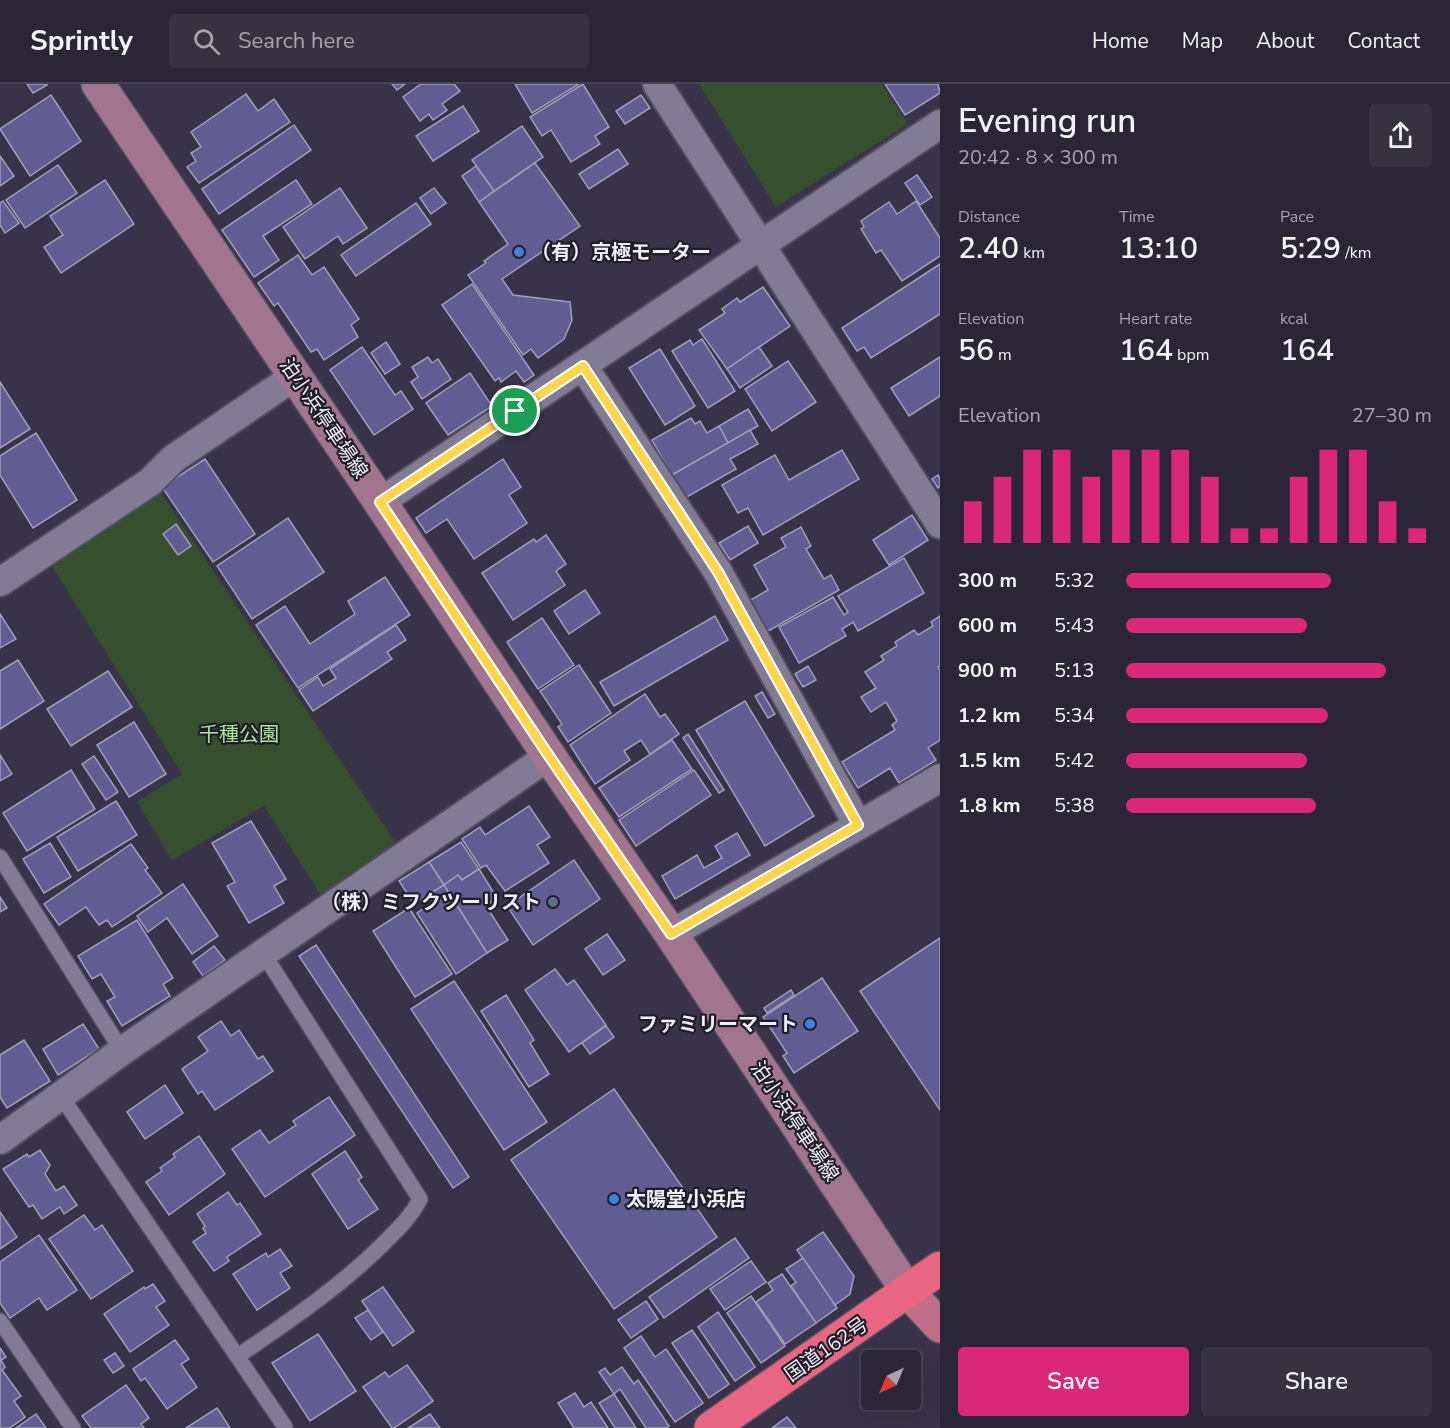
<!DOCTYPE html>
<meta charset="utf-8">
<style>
body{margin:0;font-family:"Nunito Sans","Noto Sans JP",sans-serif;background:#373242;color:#f1f3f6;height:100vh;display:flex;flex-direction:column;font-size:22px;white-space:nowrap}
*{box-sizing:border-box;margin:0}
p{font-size:20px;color:#a6a5ad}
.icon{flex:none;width:33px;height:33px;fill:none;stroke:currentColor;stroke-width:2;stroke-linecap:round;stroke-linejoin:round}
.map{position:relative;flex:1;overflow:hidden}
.drawer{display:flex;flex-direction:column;background:#2b2637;width:510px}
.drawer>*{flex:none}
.needle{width:39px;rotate:224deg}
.fabs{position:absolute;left:861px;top:1266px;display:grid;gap:12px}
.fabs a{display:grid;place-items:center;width:60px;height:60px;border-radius:6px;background:#2b2637;box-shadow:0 6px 24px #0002,0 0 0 2px #474352;font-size:30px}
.pin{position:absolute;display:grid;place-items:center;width:51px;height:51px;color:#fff;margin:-26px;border:3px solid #fff;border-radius:50%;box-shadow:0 2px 6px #0007}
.round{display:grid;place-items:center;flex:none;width:63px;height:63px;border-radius:6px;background:#373242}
.head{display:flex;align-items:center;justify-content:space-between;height:102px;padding:0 18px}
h1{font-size:33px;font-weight:600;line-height:45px}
.metrics{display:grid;grid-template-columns:repeat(3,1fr);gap:9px;height:102px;padding:6px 18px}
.metrics div{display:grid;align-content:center}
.metrics b{font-size:30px;font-weight:600}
.metrics small{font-size:16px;font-weight:400}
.metrics p{font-size:16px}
.chart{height:168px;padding:12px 18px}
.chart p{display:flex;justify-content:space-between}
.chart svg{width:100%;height:108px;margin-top:6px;stroke:#db2777;stroke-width:6}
.cta{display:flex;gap:12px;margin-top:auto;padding:12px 18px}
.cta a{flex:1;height:69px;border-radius:6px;background:#db2777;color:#fff;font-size:24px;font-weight:600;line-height:69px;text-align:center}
.cta a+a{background:#373242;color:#f1f3f6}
ul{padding:0 18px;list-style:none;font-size:20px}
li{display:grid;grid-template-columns:96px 72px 1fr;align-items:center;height:45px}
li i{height:15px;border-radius:8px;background:#db2777}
header{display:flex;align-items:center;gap:36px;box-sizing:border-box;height:84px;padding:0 30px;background:#2b2637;border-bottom:2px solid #474352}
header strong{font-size:28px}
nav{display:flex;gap:33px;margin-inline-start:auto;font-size:21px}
.search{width:420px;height:54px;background:#373242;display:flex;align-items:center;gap:15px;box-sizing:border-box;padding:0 21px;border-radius:6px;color:#a6a5ad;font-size:22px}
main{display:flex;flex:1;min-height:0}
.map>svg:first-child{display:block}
.green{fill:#364f2f}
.building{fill:#615c92;stroke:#a09eb9;stroke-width:1.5}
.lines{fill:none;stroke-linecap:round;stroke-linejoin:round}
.lane-casing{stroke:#534e60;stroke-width:18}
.street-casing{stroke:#534e60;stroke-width:32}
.secondary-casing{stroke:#534e60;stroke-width:36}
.primary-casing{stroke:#534e60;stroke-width:36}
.highway-casing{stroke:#534e60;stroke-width:36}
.lane{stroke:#827b94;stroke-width:15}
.street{stroke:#827b94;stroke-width:28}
.secondary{stroke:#a1758f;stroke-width:33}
.primary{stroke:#bf6e89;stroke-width:33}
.highway{stroke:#e86682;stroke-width:33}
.route-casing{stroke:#fff;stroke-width:12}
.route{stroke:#ffd54a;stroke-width:8}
.shop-dot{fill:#3f7fe0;stroke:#1f1d27;stroke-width:2}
.service-dot{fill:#5c6f8a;stroke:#1f1d27;stroke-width:2}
.labels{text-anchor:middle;stroke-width:4.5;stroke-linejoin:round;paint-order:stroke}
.poi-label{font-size:20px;font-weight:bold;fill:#f1eefc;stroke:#1f1d27;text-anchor:start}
.street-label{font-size:20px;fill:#f1eefc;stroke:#1f1d27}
.park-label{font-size:20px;fill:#abe59c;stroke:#1f1d27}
</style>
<header>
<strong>Sprintly</strong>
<div class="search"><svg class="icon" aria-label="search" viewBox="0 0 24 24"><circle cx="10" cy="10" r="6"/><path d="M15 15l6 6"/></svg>Search here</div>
<nav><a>Home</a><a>Map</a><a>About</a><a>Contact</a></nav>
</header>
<main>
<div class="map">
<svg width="940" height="1344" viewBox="0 0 940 1344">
<rect width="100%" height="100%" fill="#393349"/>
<g class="green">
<polygon points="699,0 882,0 908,40 776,123"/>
<polygon points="157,403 397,761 322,813 264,722 172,776 137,718 182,690 48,476"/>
</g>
<g class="building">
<polygon points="27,0 47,0 47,1 33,9"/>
<polygon points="392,0 405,0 397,6"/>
<polygon points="421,0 454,0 460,7 442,20 447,26 433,36 429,30 420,37 403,13"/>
<polygon points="515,0 579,0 532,29"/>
<polygon points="583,0 609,43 595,52 600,60 571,78 551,46 542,52 530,33"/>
<polygon points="885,0 938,0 940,9 905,31"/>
<polygon points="246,10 258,27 274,15 290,38 199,99 187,83 196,77 191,69 201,63 191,48"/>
<polygon points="51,11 81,57 30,92 0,45"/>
<polygon points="641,11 650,24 625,40 616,27"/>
<polygon points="463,22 479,47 433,77 416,52"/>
<polygon points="294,41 311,66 219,130 202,105"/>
<polygon points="522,42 543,73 494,107 472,76"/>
<polygon points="618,65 628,80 589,105 579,90"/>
<polygon points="0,72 14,92 0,102"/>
<polygon points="535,79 580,142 502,195 513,211 570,218 572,236 564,255 538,274 531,265 523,271 468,191 486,179 484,177 508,160 479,118"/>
<polygon points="58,81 77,109 25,144 6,116"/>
<polygon points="476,82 494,107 479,118 462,92"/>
<polygon points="917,91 932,113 920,121 905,99"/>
<polygon points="105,96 134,140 61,189 44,163 63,151 50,132"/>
<polygon points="296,96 312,120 263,152 279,176 254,193 222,146"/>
<polygon points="340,104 367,144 343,160 338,152 305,175 283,143"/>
<polygon points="434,104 446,119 431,130 420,114"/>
<polygon points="3,117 19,139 5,149 0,141 0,119"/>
<polygon points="916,117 940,154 940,172 902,197 881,166 876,169 861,145 864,143 861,137 889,118 897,130"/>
<polygon points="416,119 431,140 356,192 341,171"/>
<polygon points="298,171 312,191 324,183 359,235 351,241 358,253 324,276 317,265 311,268 278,219 274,222 258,199"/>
<polygon points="940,180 940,230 871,274 864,263 857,267 842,244"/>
<polygon points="472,200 534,291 524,298 516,287 501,298 499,294 495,297 442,221"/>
<polygon points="763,203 790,242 727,285 699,246 725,229 722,225 737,214 740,218"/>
<polygon points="702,255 735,307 708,324 672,267 690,256 693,261"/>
<polygon points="386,258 400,280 385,290 371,269"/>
<polygon points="362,263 395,311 401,307 413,325 374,351 330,286"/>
<polygon points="759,263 772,282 740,304 727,285"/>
<polygon points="660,265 695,322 665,341 629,284"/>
<polygon points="428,273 432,279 438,275 451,295 422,315 411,298 418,293 412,283"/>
<polygon points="940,273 940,312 909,332 891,304"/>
<polygon points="788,277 816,318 772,347 745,305"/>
<polygon points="470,289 492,322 448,351 426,319"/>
<polygon points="0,298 30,345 0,364"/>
<polygon points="748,325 758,342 728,359 719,342"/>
<polygon points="691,334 695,340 700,337 707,349 719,342 728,359 672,391 652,356"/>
<polygon points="750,346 758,360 730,375 736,385 685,414 672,391"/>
<polygon points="36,349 77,416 33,444 0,391 0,372"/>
<polygon points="842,366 859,395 763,451 748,424 738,429 722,401 775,371 789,396"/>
<polygon points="205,375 255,450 213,478 162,403"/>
<polygon points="503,375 521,403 509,411 527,439 474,475 447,435 426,449 416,434"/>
<polygon points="938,391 940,395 940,402 938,404 932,395"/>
<polygon points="912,431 928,456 889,481 873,456"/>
<polygon points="288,434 324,488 252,535 217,482"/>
<polygon points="176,440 191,462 178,471 163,450"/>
<polygon points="748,442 758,459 730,476 719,459"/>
<polygon points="801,443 811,462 806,465 824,495 831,491 839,506 765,549 747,518 768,506 754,481 786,463 781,454"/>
<polygon points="546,451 566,480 556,487 565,501 513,536 482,489 534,455 536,458"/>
<polygon points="904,474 924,509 858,547 853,538 842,545 846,552 799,579 779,543 833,513 844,531 848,528 838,512"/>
<polygon points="385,493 410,531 298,604 256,541 285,522 310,560 355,530 348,517"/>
<polygon points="585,506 600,529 569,550 554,527"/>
<polygon points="0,530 16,555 0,564"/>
<polygon points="715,532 728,556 614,622 600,598"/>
<polygon points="940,532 940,582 938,583 940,587 940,656 928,664 936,676 899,699 890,684 858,704 842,678 895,646 892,641 897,637 886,618 871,628 861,613 876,604 865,588 884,576 881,572 897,562 895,558 914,546 918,551 933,542 931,538"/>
<polygon points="542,534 574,581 538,605 507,558"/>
<polygon points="396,541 406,556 387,568 392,575 313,627 299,606 318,593 323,602 336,594 330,585"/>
<polygon points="18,576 44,617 0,645 0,587"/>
<polygon points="579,581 611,629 568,658 558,643 562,640 540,607"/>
<polygon points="808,582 816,596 803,603 795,590"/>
<polygon points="108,587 132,623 71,662 47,625"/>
<polygon points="762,608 775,630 768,634 755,612"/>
<polygon points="645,610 660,633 665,630 679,650 650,670 641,656 624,667 630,676 595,700 570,661"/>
<polygon points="745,617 814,732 765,762 696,646"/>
<polygon points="134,638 166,690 129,713 97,661"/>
<polygon points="688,650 724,706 719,709 683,654"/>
<polygon points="672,656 692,685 619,733 599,704"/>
<polygon points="0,671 12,690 0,697"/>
<polygon points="94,672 118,708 106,716 82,680"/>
<polygon points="71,686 95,725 27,767 3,729"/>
<polygon points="694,686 711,711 636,762 619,736"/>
<polygon points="116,717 137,751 78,787 57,753"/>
<polygon points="529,722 550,753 537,761 549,779 505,807 486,781 481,784 462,755 480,743 485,751"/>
<polygon points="251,737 286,795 274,802 284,819 249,839 227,802 235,798 212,759"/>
<polygon points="737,749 750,771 675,815 662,792 697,771 704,784 722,774 715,762"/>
<polygon points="461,758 479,785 462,796 458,791 444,801 429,778"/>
<polygon points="50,759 71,793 44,809 23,775"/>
<polygon points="131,760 148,784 145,786 162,809 112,843 107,836 99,841 86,823 59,841 44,820"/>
<polygon points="574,776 600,815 533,861 507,822"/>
<polygon points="429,778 444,801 414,820 399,797"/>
<polygon points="479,785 497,814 486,822 508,856 487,869 444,801 458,791 462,796"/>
<polygon points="183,800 218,852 192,870 167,834 148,848 137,832"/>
<polygon points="444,801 487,869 456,890 417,829 433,818 428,811"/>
<polygon points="0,813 7,824 0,828"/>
<polygon points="409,824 452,890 415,913 373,847"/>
<polygon points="137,836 173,894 163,900 170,912 122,942 107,917 115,913 101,890 92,895 78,872"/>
<polygon points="607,850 625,876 603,891 585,865"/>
<polygon points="940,854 940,1026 860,907"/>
<polygon points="316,861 469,1093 453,1104 299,872"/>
<polygon points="214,862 225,876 203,892 193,878"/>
<polygon points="555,885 567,901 574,896 606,941 569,968 525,906"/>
<polygon points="822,894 858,947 794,989 783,972 787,969 763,933"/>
<polygon points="454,897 547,1038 504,1066 411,925"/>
<polygon points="791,906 794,911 767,929 764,924"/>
<polygon points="506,911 534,956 530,959 549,990 529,1003 481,927"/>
<polygon points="221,937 231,952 239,946 258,975 263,972 273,987 215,1026 202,1007 198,1010 182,985 208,967 198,953"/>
<polygon points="83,940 99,965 58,991 43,965"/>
<polygon points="606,942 614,953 590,970 582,959"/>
<polygon points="24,956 50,997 7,1024 0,1013 0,971"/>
<polygon points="165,1001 183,1029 145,1055 127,1028"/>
<polygon points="614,1005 717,1153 614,1225 511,1076"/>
<polygon points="329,1013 355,1051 265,1113 232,1065 260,1046 269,1059 296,1041 293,1037"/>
<polygon points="199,1052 225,1090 169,1131 146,1098 162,1087 160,1084 175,1073 173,1070"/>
<polygon points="40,1066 50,1081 45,1090 56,1107 64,1102 77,1121 64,1130 60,1123 42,1135 33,1121 29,1123 3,1085 27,1070 29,1073"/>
<polygon points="345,1067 362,1093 358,1096 378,1125 348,1145 312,1090"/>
<polygon points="228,1108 237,1121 240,1119 261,1150 227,1173 229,1177 214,1187 193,1158 206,1149 203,1144 205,1142 197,1130"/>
<polygon points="0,1128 17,1153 0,1165"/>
<polygon points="84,1131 95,1146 102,1141 133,1187 91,1215 49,1155"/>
<polygon points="823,1148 854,1192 850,1210 835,1221 797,1166"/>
<polygon points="39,1151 77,1206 47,1226 39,1214 10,1234 0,1219 0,1178"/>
<polygon points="735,1154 749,1174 664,1234 649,1213"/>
<polygon points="280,1165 292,1182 280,1189 290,1204 257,1226 233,1190 266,1169 268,1173"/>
<polygon points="803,1174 837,1224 816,1239 791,1202 796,1198 786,1185"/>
<polygon points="751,1177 766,1198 725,1226 710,1205"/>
<polygon points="782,1190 816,1239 785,1260 756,1218 773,1206 768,1199"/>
<polygon points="153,1200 165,1217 156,1223 169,1241 130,1268 104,1230 144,1203 145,1205"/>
<polygon points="383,1203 414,1247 393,1262 362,1217"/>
<polygon points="751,1212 785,1262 761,1279 727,1229"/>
<polygon points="646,1217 658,1235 631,1254 618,1236"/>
<polygon points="368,1226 383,1248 371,1256 355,1234"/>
<polygon points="718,1228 755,1283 735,1297 698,1243"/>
<polygon points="692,1246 729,1300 709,1314 672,1259"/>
<polygon points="318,1250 356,1307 310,1337 272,1279"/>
<polygon points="641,1252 655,1273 666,1265 703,1319 675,1338 624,1264"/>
<polygon points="175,1256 189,1275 181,1280 197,1303 167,1325 145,1294 141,1297 133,1285"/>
<polygon points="0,1264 6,1273 1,1276 5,1283 2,1286 21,1312 14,1317 25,1333 10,1344 0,1344"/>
<polygon points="115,1269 124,1282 113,1289 104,1276"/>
<polygon points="407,1281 433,1317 394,1344 392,1344 363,1303 385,1288 389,1293"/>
<polygon points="622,1283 634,1300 638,1296 669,1342 666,1344 646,1344 620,1305 614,1310 599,1288 605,1284 610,1291"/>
<polygon points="126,1301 149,1334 141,1340 144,1344 91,1344 82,1332"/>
<polygon points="575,1309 584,1323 591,1318 608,1344 574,1344 558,1319"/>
<polygon points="614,1310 636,1344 615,1344 599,1319"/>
<polygon points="217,1324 230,1344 186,1344"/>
<polygon points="36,1330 46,1344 16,1344"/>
<polygon points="430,1330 440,1344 408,1344"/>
<polygon points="787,1333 796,1344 772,1344"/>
</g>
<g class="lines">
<g class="lane-casing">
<g id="lane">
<polyline points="0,773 122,967"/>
<polyline points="61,1012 285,1343"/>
<polyline points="0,1237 73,1344"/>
<path d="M 238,1272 C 291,1236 344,1200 388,1155 C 401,1142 412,1131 420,1115 L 263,869"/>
</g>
</g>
<g class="street-casing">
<g id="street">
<polyline points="657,0 940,440"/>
<polyline points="583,282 718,488 858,741"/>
<polyline points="380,418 940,40"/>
<polyline points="0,498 150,398 173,375 295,292"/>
<polyline points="671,850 940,694"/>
<polyline points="0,1056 122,967 549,672"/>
</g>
</g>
<g class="secondary-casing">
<polyline id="secondary" points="98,0 380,418 549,672 671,850 908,1208"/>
</g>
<g class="primary-casing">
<polyline id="primary" points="908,1208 940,1242"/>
</g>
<g class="highway-casing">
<polyline id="highway" points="711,1344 940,1184"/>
</g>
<use href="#lane" class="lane"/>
<use href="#street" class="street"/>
<use href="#secondary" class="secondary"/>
<use href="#primary" class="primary"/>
<use href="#highway" class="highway"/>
</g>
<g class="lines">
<g class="route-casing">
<polygon id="route" points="583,282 718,488 858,741 671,850 549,672 380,418"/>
</g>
<use href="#route" class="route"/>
</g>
<g class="shop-dot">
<circle cx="519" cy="168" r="6"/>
<circle cx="810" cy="940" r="6"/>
<circle cx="614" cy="1115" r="6"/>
</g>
<circle class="service-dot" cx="553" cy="818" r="6"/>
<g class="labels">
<g class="poi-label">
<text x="531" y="175">（有）京極モーター</text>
<text x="541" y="825" text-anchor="end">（株）ミフクツーリスト</text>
<text x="798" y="947" text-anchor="end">ファミリーマート</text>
<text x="626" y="1122">太陽堂小浜店</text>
</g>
<g class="street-label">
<text transform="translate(324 334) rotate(56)" y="7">泊小浜停車場線</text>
<text transform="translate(795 1037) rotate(56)" y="7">泊小浜停車場線</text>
<text transform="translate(826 1265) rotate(-35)" y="7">国道162号</text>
</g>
<g class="park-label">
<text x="239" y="657">千種公園</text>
</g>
</g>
</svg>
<div class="fabs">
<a><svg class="needle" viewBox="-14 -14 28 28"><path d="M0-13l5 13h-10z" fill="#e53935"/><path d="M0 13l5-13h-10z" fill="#a6a5ad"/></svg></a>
</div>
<div class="pin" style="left:515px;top:327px;background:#1e9e55"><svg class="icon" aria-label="arrive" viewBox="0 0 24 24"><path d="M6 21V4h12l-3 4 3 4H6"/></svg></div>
</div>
<section class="drawer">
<div class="head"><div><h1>Evening run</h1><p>20:42 · 8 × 300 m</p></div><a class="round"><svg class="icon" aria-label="share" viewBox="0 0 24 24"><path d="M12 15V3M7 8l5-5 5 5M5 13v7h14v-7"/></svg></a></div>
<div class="metrics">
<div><p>Distance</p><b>2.40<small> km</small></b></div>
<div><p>Time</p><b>13:10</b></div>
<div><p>Pace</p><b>5:29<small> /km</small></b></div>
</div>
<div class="metrics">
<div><p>Elevation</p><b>56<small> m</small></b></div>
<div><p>Heart rate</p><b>164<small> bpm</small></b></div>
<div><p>kcal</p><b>164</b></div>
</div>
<div class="chart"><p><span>Elevation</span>27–30 m</p>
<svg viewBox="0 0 160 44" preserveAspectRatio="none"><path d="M5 44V27M15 44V17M25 44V6M35 44V6M45 44V17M55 44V6M65 44V6M75 44V6M85 44V17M95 44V38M105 44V38M115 44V17M125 44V6M135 44V6M145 44V27M155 44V38"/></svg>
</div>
<ul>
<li><b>300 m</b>5:32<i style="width:67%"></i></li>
<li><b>600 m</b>5:43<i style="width:59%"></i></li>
<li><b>900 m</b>5:13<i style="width:85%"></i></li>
<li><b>1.2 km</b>5:34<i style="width:66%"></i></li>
<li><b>1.5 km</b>5:42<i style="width:59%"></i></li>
<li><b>1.8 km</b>5:38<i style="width:62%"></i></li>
</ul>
<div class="cta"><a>Save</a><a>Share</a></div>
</section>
</main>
